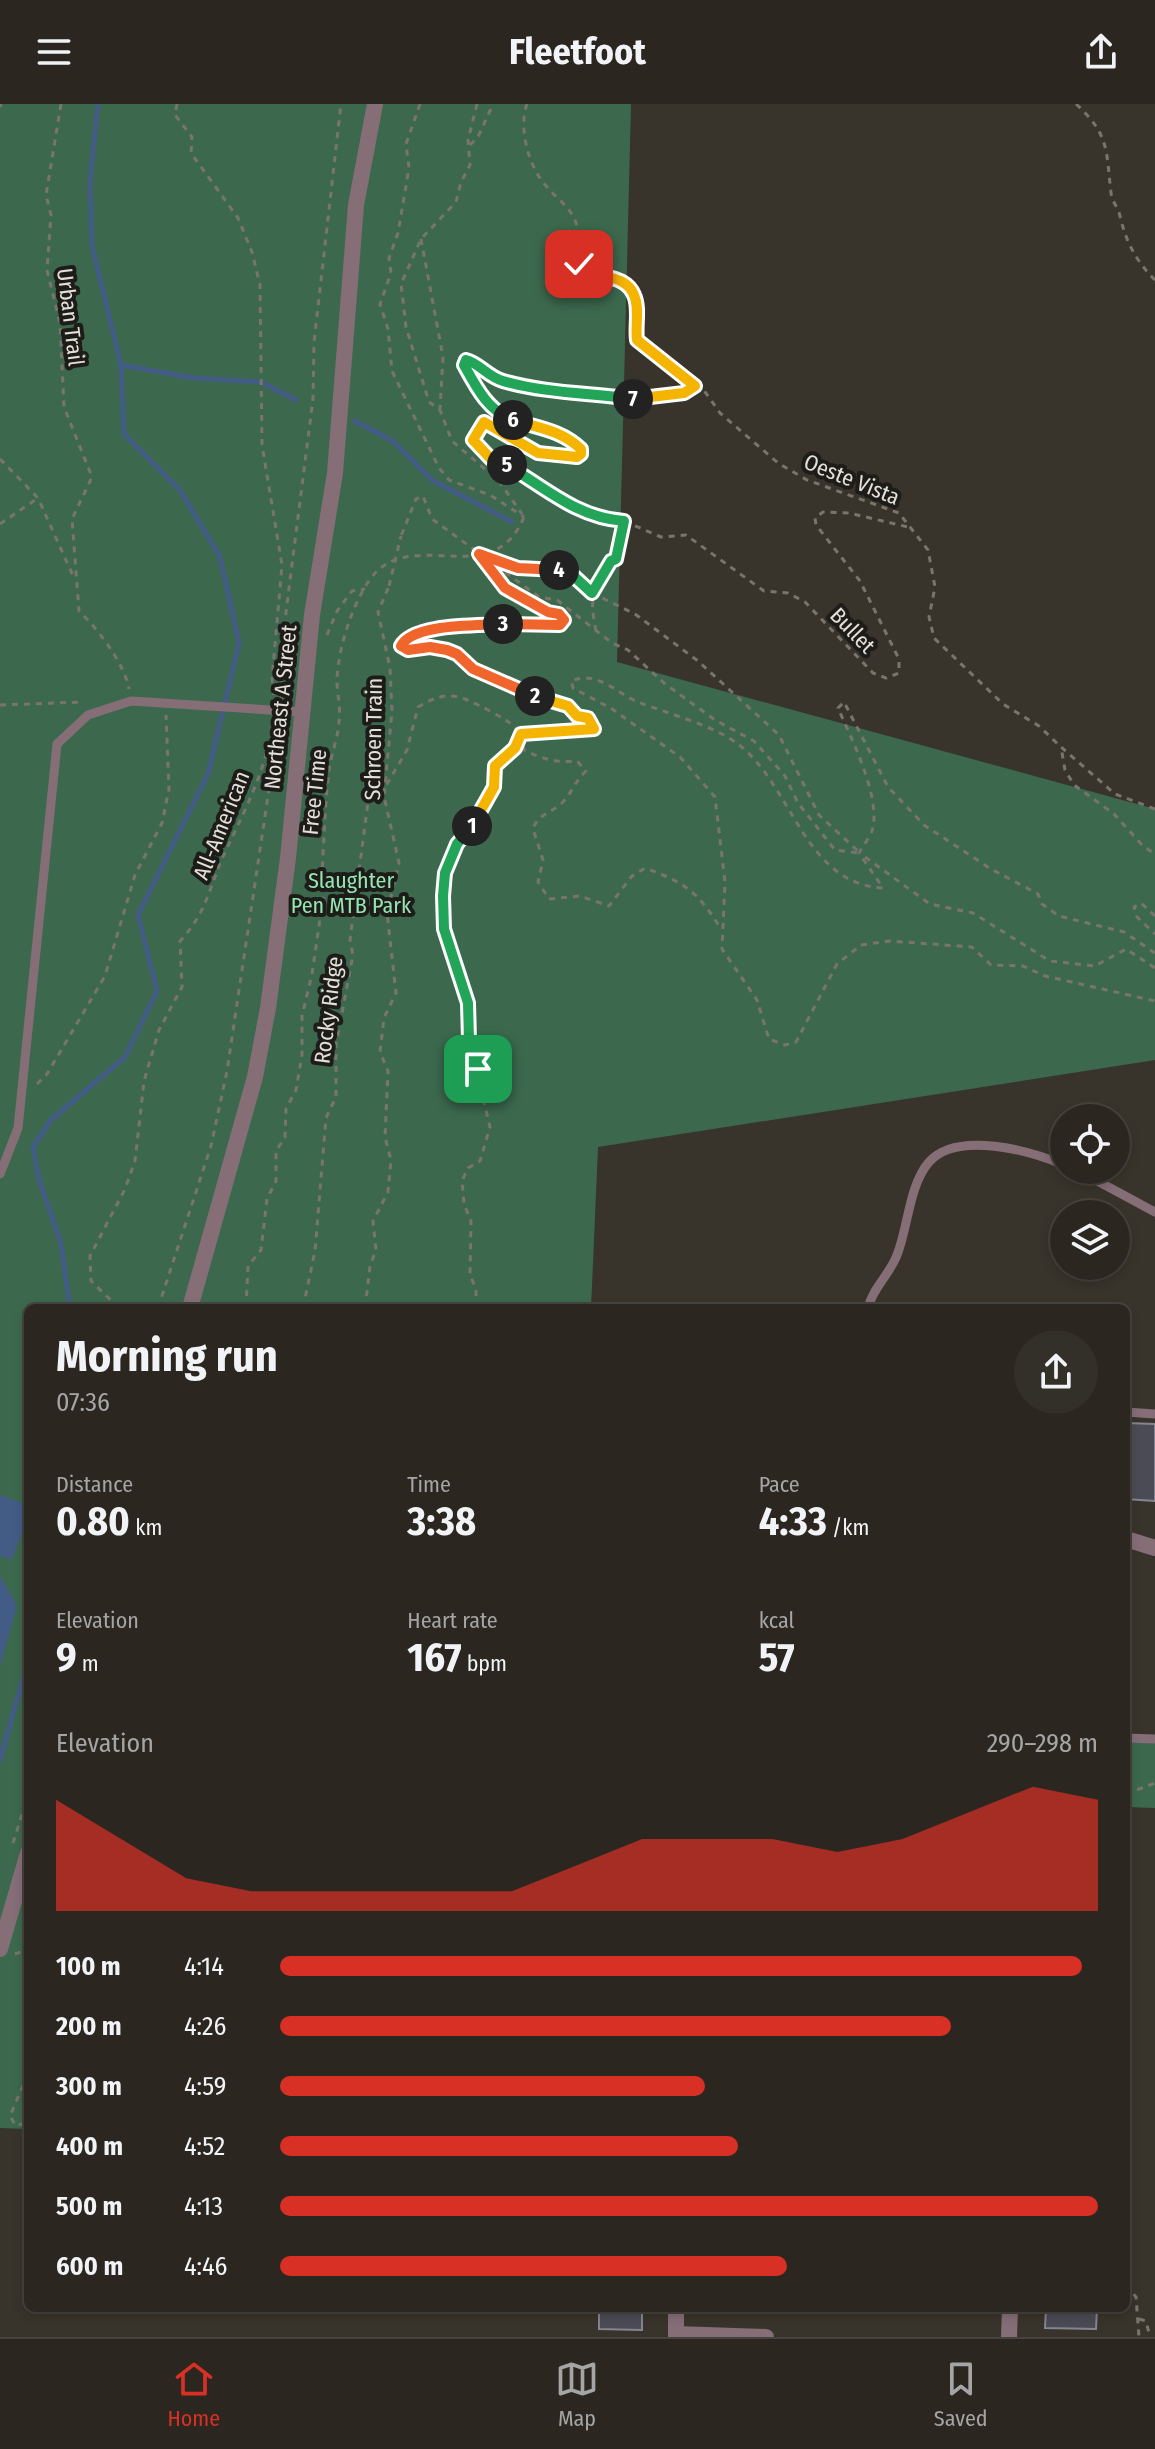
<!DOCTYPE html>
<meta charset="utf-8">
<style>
body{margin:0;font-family:"Fira Sans Condensed",sans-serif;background:#332f29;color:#f1f3f6;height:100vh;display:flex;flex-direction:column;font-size:30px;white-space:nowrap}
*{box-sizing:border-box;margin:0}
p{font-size:26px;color:#a6a5a5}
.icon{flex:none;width:44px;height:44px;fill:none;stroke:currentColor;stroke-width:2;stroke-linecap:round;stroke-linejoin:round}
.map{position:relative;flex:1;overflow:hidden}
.details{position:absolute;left:24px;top:1200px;width:1106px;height:1008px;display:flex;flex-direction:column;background:#2b2720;border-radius:12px;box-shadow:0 4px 12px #0003,0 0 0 2px #47443e}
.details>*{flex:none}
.controls{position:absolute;left:1050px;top:1000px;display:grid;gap:16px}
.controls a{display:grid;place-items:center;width:80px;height:80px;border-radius:50%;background:#2b2720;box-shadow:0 4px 12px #0003,0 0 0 2px #47443e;font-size:40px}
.pin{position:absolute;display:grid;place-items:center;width:68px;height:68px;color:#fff;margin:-34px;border-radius:16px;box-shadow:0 4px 12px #0006}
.km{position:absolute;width:40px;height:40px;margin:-20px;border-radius:50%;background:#222;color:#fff;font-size:22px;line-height:40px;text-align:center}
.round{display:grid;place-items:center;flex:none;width:84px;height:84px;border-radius:42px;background:#332f29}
.overview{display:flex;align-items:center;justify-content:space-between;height:136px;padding:0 32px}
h1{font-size:44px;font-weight:700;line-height:60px}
.metrics{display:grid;grid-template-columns:repeat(3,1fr);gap:12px;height:136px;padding:8px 32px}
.metrics div{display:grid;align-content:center}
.metrics b{font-size:40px;font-weight:700}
.metrics small{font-size:22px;font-weight:400}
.metrics p{font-size:22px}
.chart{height:224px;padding:16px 32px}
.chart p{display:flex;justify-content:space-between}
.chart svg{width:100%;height:144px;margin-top:8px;fill:#d93025;opacity:.7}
ul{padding:0 32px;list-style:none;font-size:26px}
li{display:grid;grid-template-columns:128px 96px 1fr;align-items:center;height:60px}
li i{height:20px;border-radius:10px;background:#d93025}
header{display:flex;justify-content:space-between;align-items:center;height:104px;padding:0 32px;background:#2b2720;font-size:36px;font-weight:700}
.menu{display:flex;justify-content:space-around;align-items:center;height:112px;border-top:2px solid #47443e;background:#2b2720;font-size:22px;color:#a6a5a5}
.menu a{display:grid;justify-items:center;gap:4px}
.menu .selected{color:#d93025}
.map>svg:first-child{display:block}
.green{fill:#3c694e}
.water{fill:#435c86}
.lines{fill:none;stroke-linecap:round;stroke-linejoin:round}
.stream{stroke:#435c86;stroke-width:5}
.building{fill:#4a4b55;stroke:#858591;stroke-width:2}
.path{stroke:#79756d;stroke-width:3;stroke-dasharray:6 6;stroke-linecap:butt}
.service{stroke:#866e77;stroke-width:9}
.minor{stroke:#866e77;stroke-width:16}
.path-bridge{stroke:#79756d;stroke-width:3;stroke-dasharray:6 6;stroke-linecap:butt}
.split-1-casing{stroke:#fff;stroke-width:16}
.split-2-casing{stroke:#fff;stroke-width:16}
.split-3-casing{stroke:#fff;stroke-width:16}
.split-4-casing{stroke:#fff;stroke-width:16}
.split-5-casing{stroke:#fff;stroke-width:16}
.split-6-casing{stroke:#fff;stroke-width:16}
.split-7-casing{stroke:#fff;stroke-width:16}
.split-8-casing{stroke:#fff;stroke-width:16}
.split-1{stroke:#22a559;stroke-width:10}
.split-2{stroke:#f5b400;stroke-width:10}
.split-3{stroke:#f0652b;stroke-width:10}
.split-4{stroke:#f0652b;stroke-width:10}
.split-5{stroke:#22a559;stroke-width:10}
.split-6{stroke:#f5b400;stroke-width:10}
.split-7{stroke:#22a559;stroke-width:10}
.split-8{stroke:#f5b400;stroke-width:10}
.labels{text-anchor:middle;stroke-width:8;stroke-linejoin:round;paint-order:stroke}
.street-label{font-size:22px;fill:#e3e0da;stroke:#1e1c18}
.park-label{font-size:22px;fill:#95e5b4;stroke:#1e1c18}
</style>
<header><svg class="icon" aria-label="menu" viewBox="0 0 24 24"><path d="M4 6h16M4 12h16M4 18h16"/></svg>Fleetfoot<svg class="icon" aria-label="share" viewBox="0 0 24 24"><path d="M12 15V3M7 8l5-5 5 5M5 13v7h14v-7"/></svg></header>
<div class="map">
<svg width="1155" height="2233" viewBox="0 0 1155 2233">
<rect width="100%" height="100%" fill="#39342b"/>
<g class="green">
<polygon points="0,0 631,0 617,558 1155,705 1155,956 598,1043 591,1204 28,1204 28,2025 0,2024"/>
<polygon points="1126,1638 1155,1639 1155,1704 1126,1703"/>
</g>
<g class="water">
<polygon points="0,1391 28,1401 28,1412 12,1456 0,1452"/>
<polygon points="0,1472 17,1501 0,1563"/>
</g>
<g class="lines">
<g class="stream">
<polyline points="121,261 194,274 261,278 296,296"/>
<polyline points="355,317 393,337 432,376 512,418"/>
<polyline points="70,1204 61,1139 39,1076 33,1043 51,1016 125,953 157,887 138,811 208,670 239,539 220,453 180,386 124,330 121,261 92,142 90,78 98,0"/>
<polyline points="0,1656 28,1556"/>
</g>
</g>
<g class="building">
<polygon points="1126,1319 1155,1320 1155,1397 1126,1395"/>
<polygon points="599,2204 642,2204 642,2226 599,2225"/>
<polygon points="1046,2204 1097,2204 1096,2225 1045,2224"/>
</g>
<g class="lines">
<g class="path">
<path d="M 61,0 L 46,91 L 51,111 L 47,166 L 60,219 L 64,303 L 92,373 L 72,415 L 79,507 C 97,524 125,560 129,585"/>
<polyline points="177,0 175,11 192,33 191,49 238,114 252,148 260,181 262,341 282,461 272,575 274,593"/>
<polyline points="420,0 406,40 409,64 398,129 389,154 391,169 380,200 388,225 392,267 439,364 449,376 490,391 524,413"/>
<polyline points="477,0 468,36 470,61 461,78 456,98 421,135 401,180 406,223 429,298 440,306 452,337 499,377 522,410"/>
<path d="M 527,0 C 518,25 529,64 547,83 C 557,95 568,101 575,116 C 580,128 576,146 579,160 C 593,176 616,170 634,189 L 635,225 L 641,242 L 703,285 L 720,309 L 778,359 L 807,376 L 899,409 L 928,446 L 935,483 L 929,513 L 934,534 L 1003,600 L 1039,622 L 1061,643"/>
<path d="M 1076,0 C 1110,31 1106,47 1111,89 C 1112,98 1118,103 1120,112 C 1126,138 1136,157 1155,176"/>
<polyline points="0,3 1,0"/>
<polyline points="470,41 478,33 493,0"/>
<polyline points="421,135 443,253 440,305"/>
<polyline points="0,355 38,394 74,474"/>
<polyline points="624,417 661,433 686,431 764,487 788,489 805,498 873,569 886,574 899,569 899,555 860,477 816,421 815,414 823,408 849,409 912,424"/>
<polyline points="0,420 38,394"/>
<polyline points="483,451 518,464 567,466 592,489 635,510 698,557 779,631 819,711 859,748"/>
<polyline points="486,454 539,493 557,496 612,539 628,546 664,579 715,616 754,637 785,672 798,699 835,746 859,749"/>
<path d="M 596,527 C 588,487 594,484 616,455 C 622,447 622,427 624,417 L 609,416 L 560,397 L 532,376 L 491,355 L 473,336 L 473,331 L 484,318 L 538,349 L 577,353 L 581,345 C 559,324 533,326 507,314 C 486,304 474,281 464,261 L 466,256 C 479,259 487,273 502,277 C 537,288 669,303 695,282"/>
<polyline points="327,531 337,507 352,487 365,485"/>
<polyline points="281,595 286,508 313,295 314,238 341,0"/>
<polyline points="0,601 83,598"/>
<path d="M 521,630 L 524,646 C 542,655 557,659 577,657 L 586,667 C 575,677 572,689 562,699 C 551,709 538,710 533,725 L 543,756 L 538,778 L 549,795 L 580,792 L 609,802 L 632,772 L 645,764 C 686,779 697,787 721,825"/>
<polyline points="1155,705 1115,690 1061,643 1065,666 1074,681 1114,710 1143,742 1155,750"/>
<polyline points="865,753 930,800 973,809 1050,857 1095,862 1126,845 1155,864"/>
<polyline points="1155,812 1141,799 1134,803 1137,813 1155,830"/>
<path d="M 1155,849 L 1124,828 L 1059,812 L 1042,800 L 1038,790 L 991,765 L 924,721 L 888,683 L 844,598 L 838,604 C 851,634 882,694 872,727 C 869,734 863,742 859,749 L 883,784 C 804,780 793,682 738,640 C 715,622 666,609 638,598 C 616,589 598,566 571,577 L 573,584 L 612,605 L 680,653 L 715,693 L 725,778 L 722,845 L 757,896 L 769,935 L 785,941 L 796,938 L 837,860 L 861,841 L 890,837 L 972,843 L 991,861 L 1023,862 L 1045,872 L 1155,897"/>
<polyline points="37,980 47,970 105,872 135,771 162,719 169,685 166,611"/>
<path d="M 119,1204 L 91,1177 L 90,1152 L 125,1085 L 135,1057 L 144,977 L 159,926 L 182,883 L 180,837 C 206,809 208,788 222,755 C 242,711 266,669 272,620"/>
<polyline points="158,1204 211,1042 227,967 279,618"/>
<path d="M 246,1204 L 248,1162 L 261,1146 L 267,1095 L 276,1077 L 276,1047 L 285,1033 L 286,1005 L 296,986 L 302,951 L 302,912 L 312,870 L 325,780 L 322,769 C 324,735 325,700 329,666 C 331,650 338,634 339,618 C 341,604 337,590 337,576 C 338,544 354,492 376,468 C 418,426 494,486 524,413"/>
<path d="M 303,1204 L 315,1147 L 326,1014 L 336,993 L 336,941 L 353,851 L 350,836 L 368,698 L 379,682 L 387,680 L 407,646 L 418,603 C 449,584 461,592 490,607 C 504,615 510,617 521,630 L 594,625 L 588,614 L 577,612 L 568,602 L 524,589 L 473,565 L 457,550 L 430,543 L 408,546 L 401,542 C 414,516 532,517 560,521 L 564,516 L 559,510 L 548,508 L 505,484 L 492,471 L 483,452 L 432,415 L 423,392 L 416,395 L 401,432"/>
<polyline points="365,1204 370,1162 376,1146 373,1117 388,1088 391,1056 385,1033 388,967 380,948 384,914 396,889 387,809 399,759 384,692 392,607 390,564 378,508 389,482"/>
<polyline points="476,1204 476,1185 470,1171 471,1117 464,1100 462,1077 468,1064 480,1057 490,1023 469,936 468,899 444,825 443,792 445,769 457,740 474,721 494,683 495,662 515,644 521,630"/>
<polyline points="1126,1690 1155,1679"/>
<polyline points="13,1739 28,1691"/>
<polyline points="15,1850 28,1845"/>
<polyline points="28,1970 10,2012 16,2022 24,2019 28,2001"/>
<polyline points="1126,2181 1136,2193 1139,2233"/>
<polyline points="1139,2215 1146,2217 1150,2233"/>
</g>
<g class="service">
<polyline points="1077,1066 1155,1108"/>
<polyline points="0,1070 18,1024 57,640 88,611 131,597 302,608"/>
<path d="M 868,1204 C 872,1185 890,1170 897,1151 C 908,1124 909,1081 929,1058 C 957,1026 1031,1047 1064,1061"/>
<polyline points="1126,1308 1155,1310"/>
<polyline points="1126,1634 1155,1635"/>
</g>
<g class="minor">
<polyline points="190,1204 255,973 268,904 288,754 312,511 335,369 356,101 375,0"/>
<polyline points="1126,1435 1155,1444"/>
<polyline points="0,1845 28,1749"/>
<polyline points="676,2230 766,2233"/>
<polyline points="676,2233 676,2204"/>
<polyline points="1009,2233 1010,2204"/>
</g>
<polyline class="path-bridge" points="389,482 401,432"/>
</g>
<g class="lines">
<g class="split-1-casing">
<polyline id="split-1" points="472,722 457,740 445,769 443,792 444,825 468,899 469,936 478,965"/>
</g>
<g class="split-2-casing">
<polyline id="split-2" points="472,722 494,683 495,662 515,644 521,630 594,625 588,614 577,612 568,602 535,592"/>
</g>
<g class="split-3-casing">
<path id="split-3" d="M 503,520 C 479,522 413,519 401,542 L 408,546 L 430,543 L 447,546 L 457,550 L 473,565 L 535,592"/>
</g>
<g class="split-4-casing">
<polyline id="split-4" points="503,520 560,521 564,516 559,510 548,508 505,484 479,450 518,464 559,466"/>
</g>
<g class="split-5-casing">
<path id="split-5" d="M 507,361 C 545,384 578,414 624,417 L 616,455 L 611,457 L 592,489 L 567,466 L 559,466"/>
</g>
<g class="split-6-casing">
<path id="split-6" d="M 507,361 L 491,355 L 473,336 L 484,318 L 538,349 L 577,353 L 581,350 L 581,345 C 561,326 538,324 513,316"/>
</g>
<g class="split-7-casing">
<path id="split-7" d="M 513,316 C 488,307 476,283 464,261 L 466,256 C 479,259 488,273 503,277 C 544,289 590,289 633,295"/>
</g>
<g class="split-8-casing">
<path id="split-8" d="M 579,160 C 593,177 624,167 634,191 C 640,204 635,222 637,236 L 695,282 L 684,289 L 633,295"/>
</g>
<use href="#split-1" class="split-1"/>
<use href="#split-2" class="split-2"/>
<use href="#split-3" class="split-3"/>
<use href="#split-4" class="split-4"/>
<use href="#split-5" class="split-5"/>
<use href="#split-6" class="split-6"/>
<use href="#split-7" class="split-7"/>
<use href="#split-8" class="split-8"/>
</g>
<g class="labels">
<g class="street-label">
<text transform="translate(71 213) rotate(83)" y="8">Urban Trail</text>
<text transform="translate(852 375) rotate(22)" y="8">Oeste Vista</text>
<text transform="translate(853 526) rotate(46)" y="8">Bullet</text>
<text transform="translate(280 603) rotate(-84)" y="8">Northeast A Street</text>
<text transform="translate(373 635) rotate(-89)" y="8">Schroen Train</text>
<text transform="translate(314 688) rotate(-84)" y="8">Free Time</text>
<text transform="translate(221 721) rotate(-68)" y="8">All-American</text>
<text transform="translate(328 906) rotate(-83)" y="8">Rocky Ridge</text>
</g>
<g class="park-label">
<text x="351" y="784">Slaughter<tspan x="351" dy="25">Pen MTB Park</tspan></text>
</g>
</g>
</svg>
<div class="controls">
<a><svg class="icon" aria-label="locate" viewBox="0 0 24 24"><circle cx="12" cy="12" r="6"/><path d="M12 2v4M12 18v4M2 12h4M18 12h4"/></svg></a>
<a><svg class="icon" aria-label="layers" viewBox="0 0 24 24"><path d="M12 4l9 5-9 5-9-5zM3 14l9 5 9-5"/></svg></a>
</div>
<div class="pin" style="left:478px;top:965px;background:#1e9e55"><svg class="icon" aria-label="arrive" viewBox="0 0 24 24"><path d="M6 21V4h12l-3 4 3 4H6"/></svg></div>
<div class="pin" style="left:579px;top:160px;background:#d93025"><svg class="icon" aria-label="check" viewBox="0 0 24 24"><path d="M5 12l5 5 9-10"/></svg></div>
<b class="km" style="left:472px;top:722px">1</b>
<b class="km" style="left:535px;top:592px">2</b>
<b class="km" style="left:503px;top:520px">3</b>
<b class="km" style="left:559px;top:466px">4</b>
<b class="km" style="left:507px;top:361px">5</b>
<b class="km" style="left:513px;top:316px">6</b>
<b class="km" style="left:633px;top:295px">7</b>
<section class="details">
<div class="overview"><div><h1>Morning run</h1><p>07:36</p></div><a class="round"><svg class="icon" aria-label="share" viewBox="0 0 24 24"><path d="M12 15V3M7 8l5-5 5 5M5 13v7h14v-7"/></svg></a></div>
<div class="metrics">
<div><p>Distance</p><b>0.80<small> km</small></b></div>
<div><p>Time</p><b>3:38</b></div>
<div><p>Pace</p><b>4:33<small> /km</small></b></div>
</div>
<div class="metrics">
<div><p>Elevation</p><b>9<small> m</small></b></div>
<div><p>Heart rate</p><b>167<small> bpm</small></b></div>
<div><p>kcal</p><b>57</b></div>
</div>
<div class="chart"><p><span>Elevation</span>290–298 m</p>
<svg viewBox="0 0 160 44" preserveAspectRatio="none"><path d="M0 44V10L10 22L20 34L30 38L40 38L50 38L60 38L70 38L80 30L90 22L100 22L110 22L120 26L130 22L140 14L150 6L160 10V44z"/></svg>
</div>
<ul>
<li><b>100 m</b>4:14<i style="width:98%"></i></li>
<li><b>200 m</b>4:26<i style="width:82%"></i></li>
<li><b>300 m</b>4:59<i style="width:52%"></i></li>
<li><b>400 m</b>4:52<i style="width:56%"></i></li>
<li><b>500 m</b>4:13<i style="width:100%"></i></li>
<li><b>600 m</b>4:46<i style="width:62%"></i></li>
</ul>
</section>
</div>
<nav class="menu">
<a class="selected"><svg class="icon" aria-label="home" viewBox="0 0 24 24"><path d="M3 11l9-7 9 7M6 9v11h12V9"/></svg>Home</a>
<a><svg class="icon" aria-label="map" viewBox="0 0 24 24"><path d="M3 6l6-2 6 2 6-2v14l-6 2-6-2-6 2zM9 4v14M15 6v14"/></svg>Map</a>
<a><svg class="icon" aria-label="saved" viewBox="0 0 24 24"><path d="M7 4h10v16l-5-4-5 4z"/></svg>Saved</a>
</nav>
